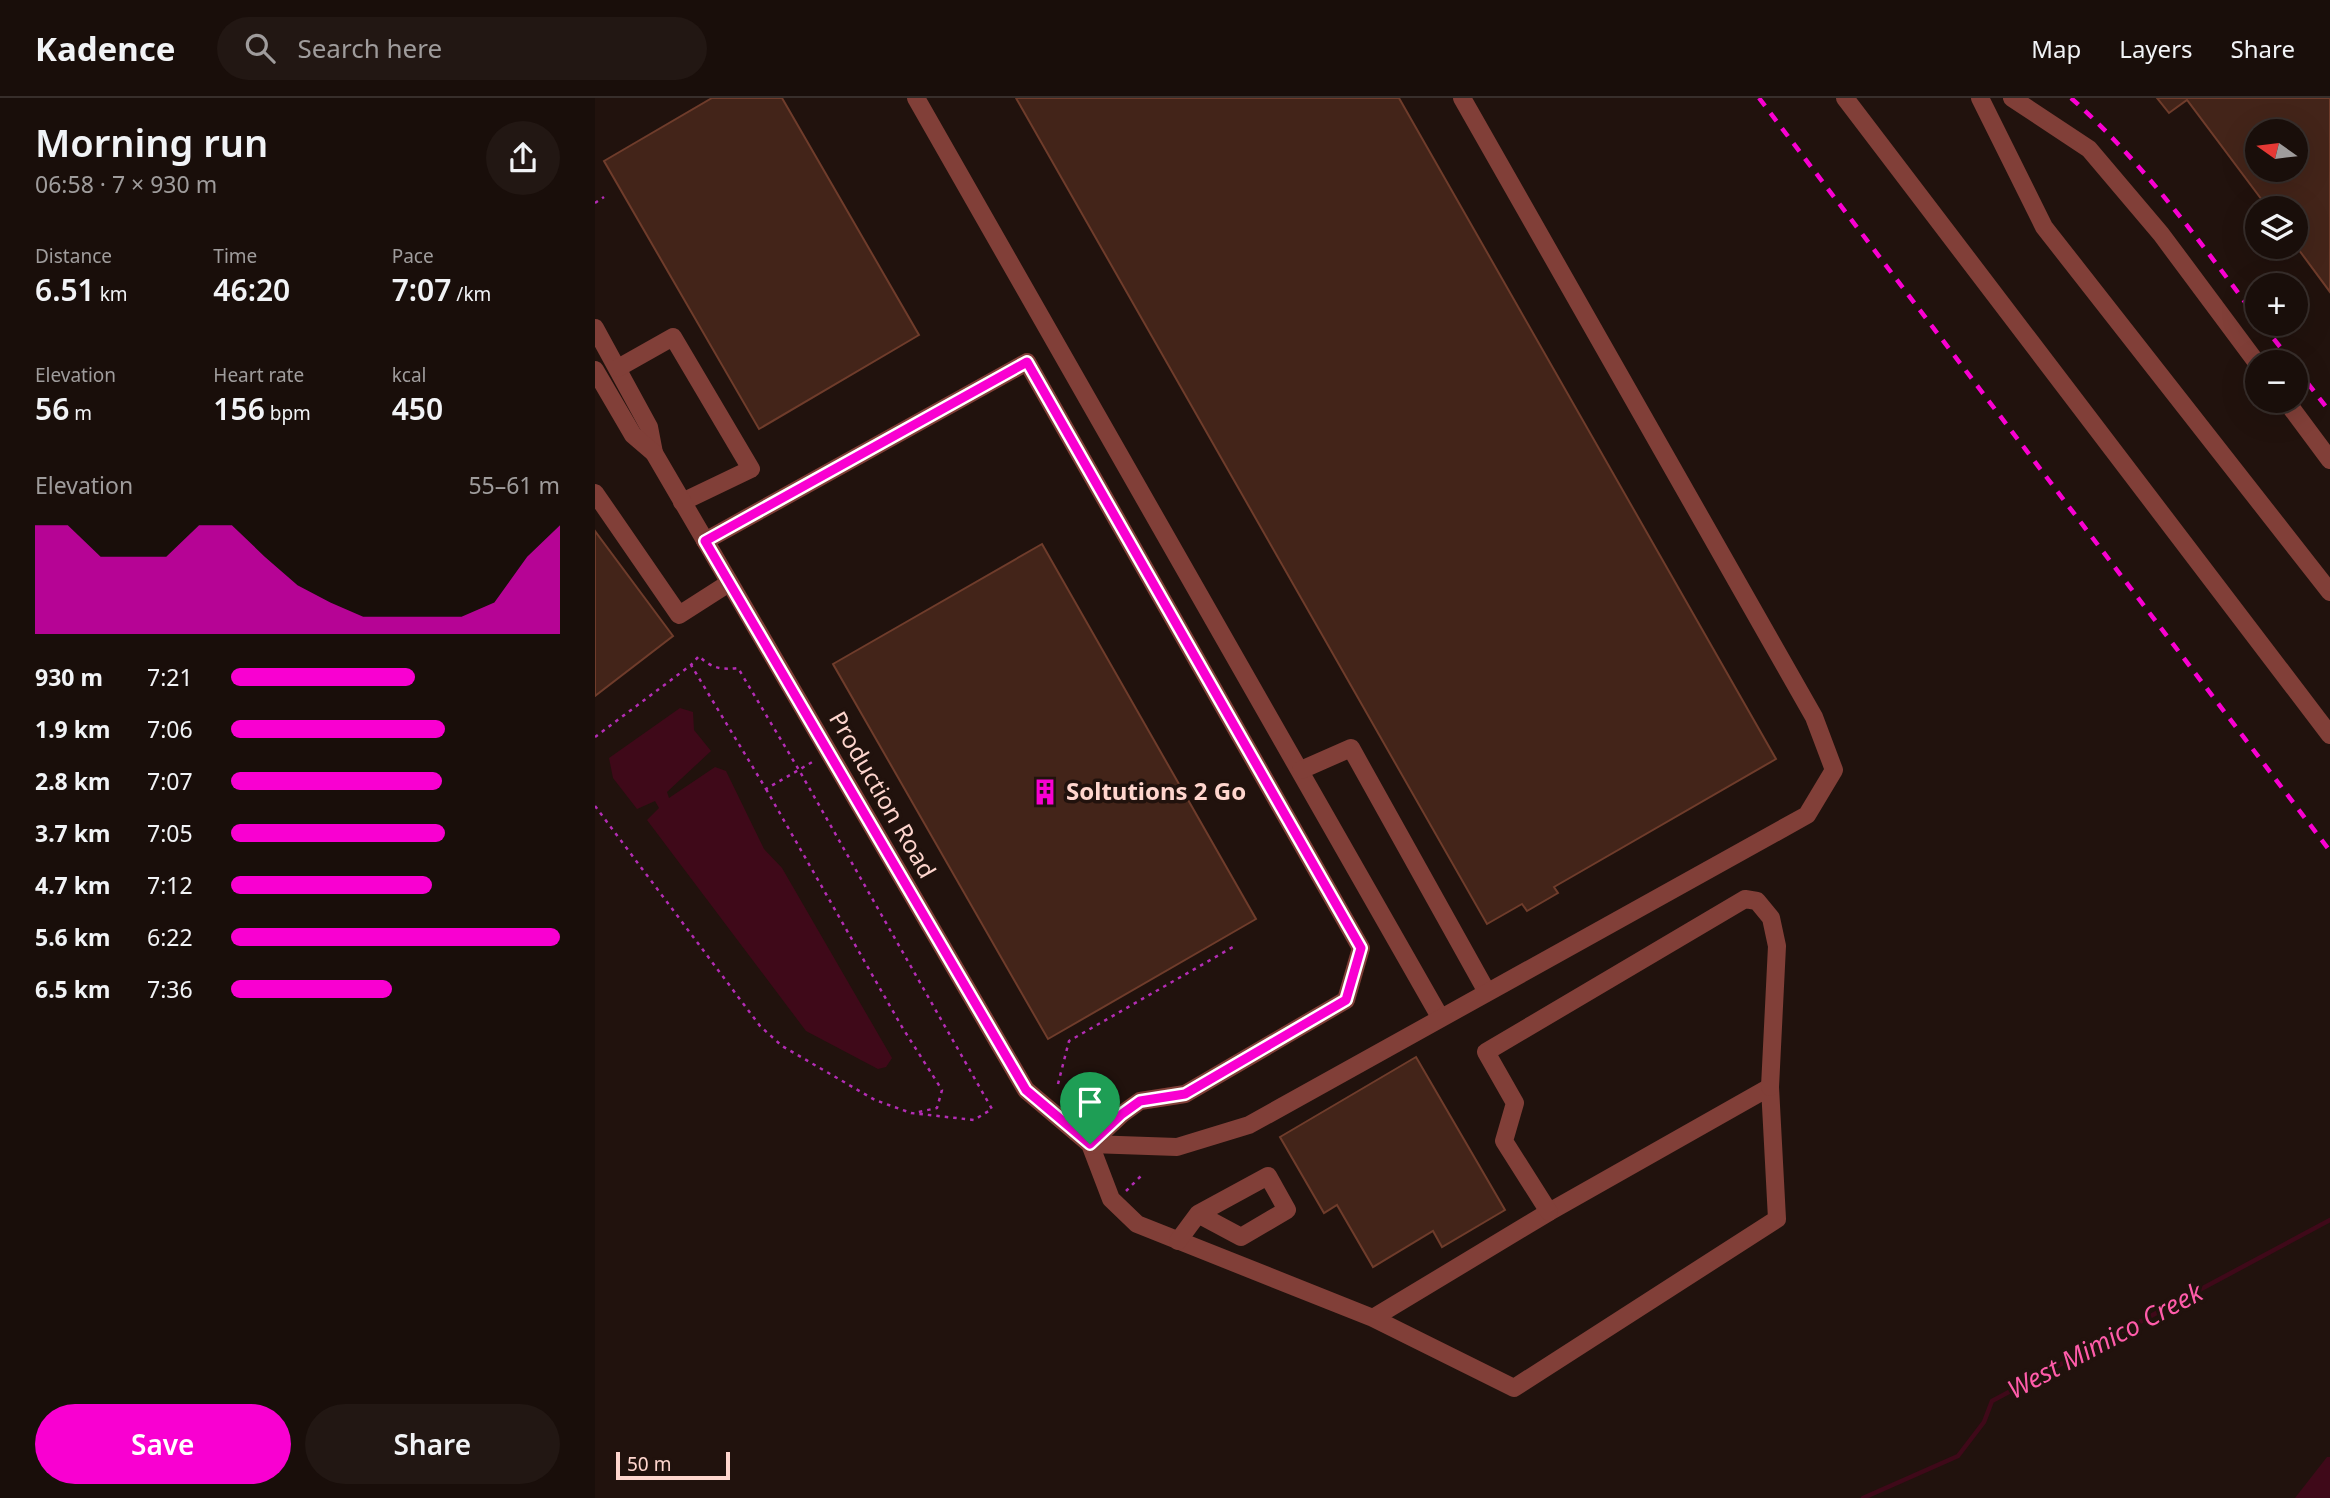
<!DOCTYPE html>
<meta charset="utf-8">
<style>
body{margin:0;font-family:"Noto Sans",sans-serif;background:#221713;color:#f1f3f6;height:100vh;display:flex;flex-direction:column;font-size:26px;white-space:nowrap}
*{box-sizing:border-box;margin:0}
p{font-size:23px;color:#9f9c9c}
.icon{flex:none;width:38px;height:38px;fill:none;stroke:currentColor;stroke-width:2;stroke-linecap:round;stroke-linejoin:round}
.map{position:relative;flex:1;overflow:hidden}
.drawer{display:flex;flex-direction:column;background:#190e0a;width:595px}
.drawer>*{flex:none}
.needle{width:46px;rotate:284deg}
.controls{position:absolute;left:1650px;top:21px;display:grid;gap:14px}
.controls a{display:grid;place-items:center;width:63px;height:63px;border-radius:50%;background:#190e0a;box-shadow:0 7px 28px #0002,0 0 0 2px #372e2b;font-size:35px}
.scale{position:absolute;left:21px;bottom:18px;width:114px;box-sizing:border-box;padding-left:7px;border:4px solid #ffd6ce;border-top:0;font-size:19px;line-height:24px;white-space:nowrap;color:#ffd6ce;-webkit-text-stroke:5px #21120d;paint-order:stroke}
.pin{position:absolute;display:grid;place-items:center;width:60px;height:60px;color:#fff;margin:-72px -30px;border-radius:50% 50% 50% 0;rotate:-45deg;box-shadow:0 0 7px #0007}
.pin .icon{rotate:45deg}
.round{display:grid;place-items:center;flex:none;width:74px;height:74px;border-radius:37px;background:#221713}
.overview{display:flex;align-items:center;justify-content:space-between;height:119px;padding:0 35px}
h1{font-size:38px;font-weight:600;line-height:52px}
.metrics{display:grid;grid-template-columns:repeat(3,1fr);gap:10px;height:119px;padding:7px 35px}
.metrics div{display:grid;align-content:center}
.metrics b{font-size:30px;font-weight:600}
.metrics small{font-size:19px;font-weight:400}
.metrics p{font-size:19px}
.chart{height:196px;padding:14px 35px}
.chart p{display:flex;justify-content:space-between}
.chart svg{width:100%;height:126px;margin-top:7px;fill:#f900d1;opacity:.7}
.button{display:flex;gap:14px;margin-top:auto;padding:14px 35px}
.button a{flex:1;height:80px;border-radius:42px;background:#f900d1;color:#fff;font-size:28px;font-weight:600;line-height:80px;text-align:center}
.button a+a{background:#221713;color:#f1f3f6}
ul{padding:0 35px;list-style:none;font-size:23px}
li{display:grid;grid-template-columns:112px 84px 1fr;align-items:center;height:52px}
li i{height:18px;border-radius:9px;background:#f900d1}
header{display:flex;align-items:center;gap:42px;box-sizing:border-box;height:98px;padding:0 35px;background:#190e0a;border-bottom:2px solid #372e2b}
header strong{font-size:33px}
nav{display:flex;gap:38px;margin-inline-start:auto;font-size:24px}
.search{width:490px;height:63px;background:#221713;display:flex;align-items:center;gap:18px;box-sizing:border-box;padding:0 24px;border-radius:38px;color:#9f9c9c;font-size:26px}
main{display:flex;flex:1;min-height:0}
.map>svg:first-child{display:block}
.water{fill:#3f0919}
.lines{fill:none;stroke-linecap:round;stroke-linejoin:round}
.stream{stroke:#3f0919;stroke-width:4.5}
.building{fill:#432419;stroke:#6f3c2b;stroke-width:2;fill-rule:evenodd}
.path{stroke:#b32db4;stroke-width:2.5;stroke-dasharray:3.5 5;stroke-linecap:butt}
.minor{stroke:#813f38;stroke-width:18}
.rail{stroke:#f900d1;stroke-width:4.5;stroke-dasharray:10 9;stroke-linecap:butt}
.route-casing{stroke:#fff;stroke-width:14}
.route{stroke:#f900d1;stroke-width:9}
.labels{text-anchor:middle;stroke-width:7;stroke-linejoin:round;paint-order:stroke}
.poi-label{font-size:24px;font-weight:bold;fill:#ffd6ce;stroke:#21120d;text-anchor:start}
.street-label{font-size:24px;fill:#ffd6ce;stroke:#21120d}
.water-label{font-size:26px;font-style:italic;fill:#ff5caa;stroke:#21120d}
</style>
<header>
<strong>Kadence</strong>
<div class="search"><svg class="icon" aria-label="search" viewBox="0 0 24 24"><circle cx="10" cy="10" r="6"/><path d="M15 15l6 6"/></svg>Search here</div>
<nav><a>Map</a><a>Layers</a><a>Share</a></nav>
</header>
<main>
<section class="drawer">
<div class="overview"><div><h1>Morning run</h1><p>06:58 · 7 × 930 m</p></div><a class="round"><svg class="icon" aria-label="share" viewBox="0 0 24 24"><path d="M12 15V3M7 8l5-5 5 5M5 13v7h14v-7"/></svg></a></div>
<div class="metrics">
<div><p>Distance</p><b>6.51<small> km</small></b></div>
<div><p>Time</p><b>46:20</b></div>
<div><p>Pace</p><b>7:07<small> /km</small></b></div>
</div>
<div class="metrics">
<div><p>Elevation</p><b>56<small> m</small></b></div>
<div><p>Heart rate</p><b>156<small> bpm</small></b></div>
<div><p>kcal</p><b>450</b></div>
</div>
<div class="chart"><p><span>Elevation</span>55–61 m</p>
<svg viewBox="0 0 160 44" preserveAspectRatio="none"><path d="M0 44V6L10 6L20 17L30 17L40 17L50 6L60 6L70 17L80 27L90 33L100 38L110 38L120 38L130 38L140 33L150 17L160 6V44z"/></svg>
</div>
<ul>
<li><b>930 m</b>7:21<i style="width:56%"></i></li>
<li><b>1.9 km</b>7:06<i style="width:65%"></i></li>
<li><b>2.8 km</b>7:07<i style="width:64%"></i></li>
<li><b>3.7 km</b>7:05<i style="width:65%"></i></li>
<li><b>4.7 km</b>7:12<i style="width:61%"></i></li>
<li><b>5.6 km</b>6:22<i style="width:100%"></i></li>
<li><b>6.5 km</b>7:36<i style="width:49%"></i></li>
</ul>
<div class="button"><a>Save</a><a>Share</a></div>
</section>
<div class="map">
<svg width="1735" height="1400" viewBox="0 0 1735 1400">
<rect width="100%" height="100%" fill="#21120d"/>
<g class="water">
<polygon points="85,610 98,614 99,632 116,653 72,694 74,700 120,669 131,673 169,751 187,770 297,960 291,969 283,971 211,933 52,722 64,710 60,703 42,711 18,680 14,660"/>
<polygon points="1732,1359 1735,1359 1735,1400 1700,1400"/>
</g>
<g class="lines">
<polyline class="stream" points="1268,1400 1363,1358 1389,1324 1397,1303 1735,1122"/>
</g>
<g class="building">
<polygon points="117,0 187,0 324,237 164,331 9,63"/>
<polygon points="421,0 804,0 1181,661 959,789 963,795 932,813 927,806 892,826"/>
<path d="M 1562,0 L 1735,0 L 1735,194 L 1701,148 L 1701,110 L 1673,110 L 1592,2 L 1574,15 ZM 1662,33 L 1701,33 L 1701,72 L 1662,72 Z"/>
<polygon points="0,433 78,538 0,598"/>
<polygon points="447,446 661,821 453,941 238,566"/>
<polygon points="821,959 910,1112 847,1149 838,1133 778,1169 742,1107 729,1115 685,1039"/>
</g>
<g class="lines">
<g class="path">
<polyline points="0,105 9,99"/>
<polyline points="0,639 96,567 171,691 219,663"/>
<polyline points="171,691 307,929 347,992 342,1010 319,1015"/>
<path d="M 0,708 L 165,928 L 187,948 L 280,1002 L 316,1015 L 379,1022 L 397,1011 L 204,672 L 143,570 C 126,572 116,570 104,558 L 96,567"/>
<polyline points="463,986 474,943 638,849"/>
<polyline points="531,1093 546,1078"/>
</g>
<g class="minor">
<polyline points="321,0 845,919"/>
<polyline points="1250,0 1735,637"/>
<polyline points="1385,0 1449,129 1735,494"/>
<polyline points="1417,0 1494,51 1566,136 1662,265"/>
<polyline points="0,230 54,329 59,355"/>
<polyline points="23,270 78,239 156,371 87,404"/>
<polyline points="0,272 38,337 59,355 431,992 495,1046 516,1101 542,1126 778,1220 919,1290 1182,1121 1175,989 954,1114 778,1220"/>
<polyline points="1691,303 1735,362"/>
<polyline points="0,395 84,517 134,485"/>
<polyline points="110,443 432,264 766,850 751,902 590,996 545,1003 527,1016 495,1046"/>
<polyline points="706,672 756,650 892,894"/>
<polyline points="495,1046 582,1049 654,1027 1212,717 1239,672 1219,619 867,0"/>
<polyline points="954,1114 909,1043 920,1005 891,954 1150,801 1162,803 1176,820 1182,848 1175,989"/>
<polyline points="583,1143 603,1116 646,1139 692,1112 673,1078 603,1116"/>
</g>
<g class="rail">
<polyline points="1164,0 1735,753"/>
<path d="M 1476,0 C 1548,64 1604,143 1662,220"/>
<polyline points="1667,226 1697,264"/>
<polyline points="1701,270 1735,314"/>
</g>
</g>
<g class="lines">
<g class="route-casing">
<polygon id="route" points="432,264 766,850 751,902 590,996 545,1003 527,1016 495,1046 431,992 110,443"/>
</g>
<use href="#route" class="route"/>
</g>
<defs>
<g id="building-bare" transform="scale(2.1)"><path d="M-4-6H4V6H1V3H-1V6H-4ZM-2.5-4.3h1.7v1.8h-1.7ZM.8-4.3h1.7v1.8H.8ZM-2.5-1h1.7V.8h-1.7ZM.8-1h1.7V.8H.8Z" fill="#f900d1" stroke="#21120d" stroke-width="2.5" paint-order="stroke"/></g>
</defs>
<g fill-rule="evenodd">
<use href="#building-bare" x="450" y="694"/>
</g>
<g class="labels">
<g class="poi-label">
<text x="471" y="702">Soltutions 2 Go</text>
</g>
<g class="street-label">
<text transform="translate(287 697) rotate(60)" y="8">Production Road</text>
</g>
<g class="water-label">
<text transform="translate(1510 1243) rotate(-28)" y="9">West Mimico Creek</text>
</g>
</g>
</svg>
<div class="controls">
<a><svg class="needle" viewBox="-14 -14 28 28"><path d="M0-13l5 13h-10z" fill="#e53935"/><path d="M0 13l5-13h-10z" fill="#9f9c9c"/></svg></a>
<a><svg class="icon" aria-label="layers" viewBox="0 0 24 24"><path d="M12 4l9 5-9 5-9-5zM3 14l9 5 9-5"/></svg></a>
<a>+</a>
<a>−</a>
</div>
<div class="scale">50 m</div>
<div class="pin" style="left:495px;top:1046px;background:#1e9e55"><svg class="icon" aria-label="arrive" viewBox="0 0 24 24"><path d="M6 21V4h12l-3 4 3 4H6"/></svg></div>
</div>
</main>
